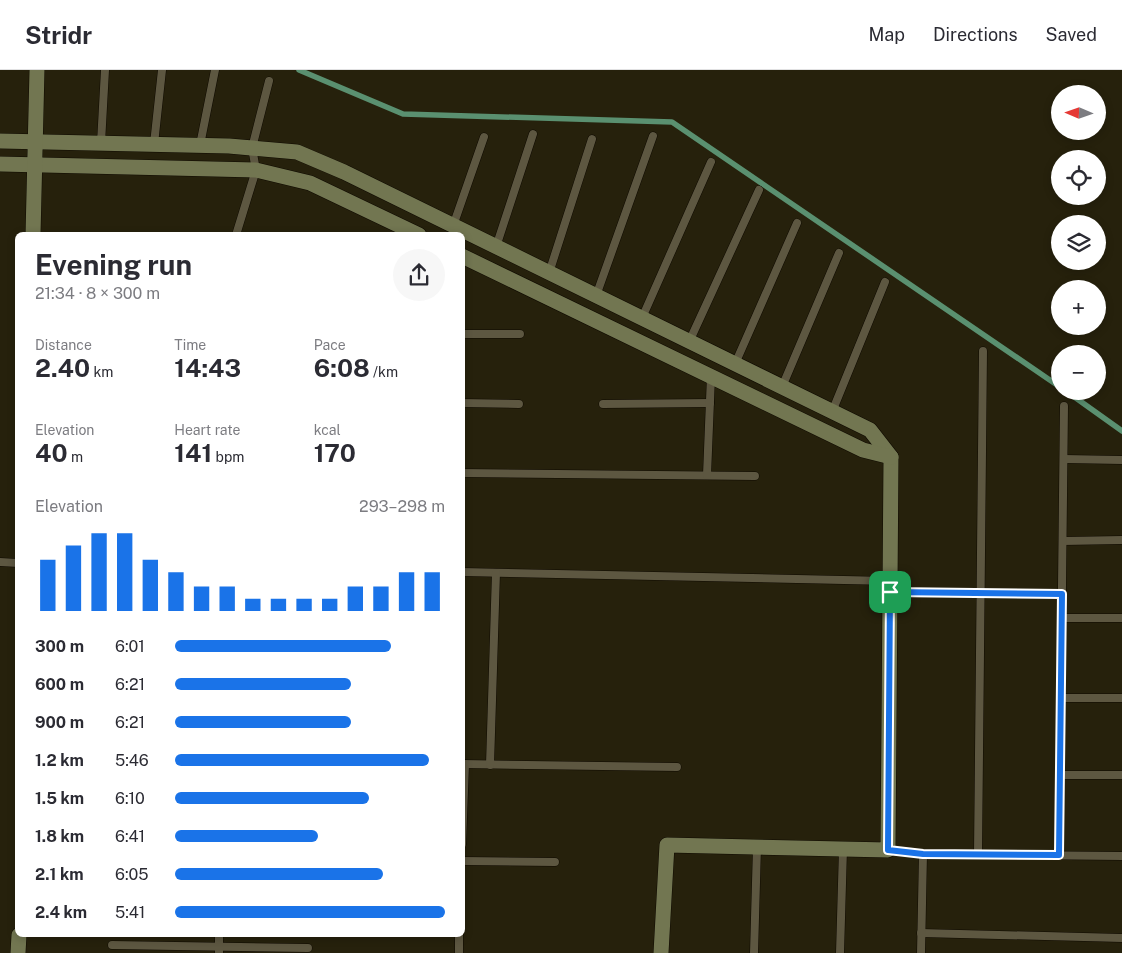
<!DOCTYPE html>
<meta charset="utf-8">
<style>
body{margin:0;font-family:"Public Sans",sans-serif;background:#f7f7f7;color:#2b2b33;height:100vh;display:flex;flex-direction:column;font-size:19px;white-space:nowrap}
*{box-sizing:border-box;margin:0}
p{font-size:16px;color:#7c7c81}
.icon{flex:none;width:28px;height:28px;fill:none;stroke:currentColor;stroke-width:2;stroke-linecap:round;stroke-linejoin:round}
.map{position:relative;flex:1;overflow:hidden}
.panel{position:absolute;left:15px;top:162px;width:450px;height:705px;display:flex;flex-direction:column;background:#fff;border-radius:8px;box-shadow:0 2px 8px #0003}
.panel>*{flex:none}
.needle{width:32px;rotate:272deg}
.tools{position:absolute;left:1051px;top:15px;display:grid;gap:10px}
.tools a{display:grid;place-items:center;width:55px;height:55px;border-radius:50%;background:#fff;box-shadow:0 2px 8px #0003;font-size:25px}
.pin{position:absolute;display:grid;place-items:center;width:42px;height:42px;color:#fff;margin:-21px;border-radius:10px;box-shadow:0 2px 8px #0006}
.round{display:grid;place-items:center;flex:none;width:52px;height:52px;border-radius:26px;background:#f7f7f7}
.headline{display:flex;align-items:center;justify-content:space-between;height:85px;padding:0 20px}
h1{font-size:28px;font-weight:700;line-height:38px}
.stats{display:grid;grid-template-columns:repeat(3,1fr);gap:8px;height:85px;padding:5px 20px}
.stats div{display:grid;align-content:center}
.stats b{font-size:25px;font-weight:700}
.stats small{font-size:14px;font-weight:400}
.stats p{font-size:14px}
.chart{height:140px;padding:10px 20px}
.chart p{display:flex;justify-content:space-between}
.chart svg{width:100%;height:90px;margin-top:5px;stroke:#1a73e8;stroke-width:6}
ul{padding:0 20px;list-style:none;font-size:16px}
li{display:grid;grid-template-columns:80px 60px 1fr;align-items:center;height:38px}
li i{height:12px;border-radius:6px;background:#1a73e8}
header{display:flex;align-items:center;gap:30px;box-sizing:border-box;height:70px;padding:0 25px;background:#fff;border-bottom:1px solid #e1e1e2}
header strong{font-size:24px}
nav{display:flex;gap:28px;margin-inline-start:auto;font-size:18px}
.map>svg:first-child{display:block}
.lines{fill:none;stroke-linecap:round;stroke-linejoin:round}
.stream{stroke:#5a9070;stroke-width:5.5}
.lane-casing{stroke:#0f0a00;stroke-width:9}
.secondary-casing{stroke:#0f0a00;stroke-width:16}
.lane{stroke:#5d5741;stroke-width:8}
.secondary{stroke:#727651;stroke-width:15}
.route-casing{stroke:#fff;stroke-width:10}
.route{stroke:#1a73e8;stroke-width:6}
</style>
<header>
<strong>Stridr</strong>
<nav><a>Map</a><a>Directions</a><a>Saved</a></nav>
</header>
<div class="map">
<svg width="1122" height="883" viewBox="0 0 1122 883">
<rect width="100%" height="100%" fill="#26210c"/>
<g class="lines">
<g class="stream">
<polyline points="299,0 403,44 672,52 1060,317"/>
<polyline points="1066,321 1122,361"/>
</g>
<g class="lane-casing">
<g id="lane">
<polyline points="101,73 105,0"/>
<polyline points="154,74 162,0"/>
<polyline points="200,75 215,0"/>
<polyline points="453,156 484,67"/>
<polyline points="236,165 256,100 252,78 269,11"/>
<polyline points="496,177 533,64"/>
<polyline points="549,203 592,69"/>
<polyline points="596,226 653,66"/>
<polyline points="642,248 711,92"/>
<polyline points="462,264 520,264"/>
<polyline points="689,272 759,120"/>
<polyline points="735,294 797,153"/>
<polyline points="782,317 839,183"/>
<polyline points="462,333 519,334"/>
<polyline points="603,334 710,333"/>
<polyline points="832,342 885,212"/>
<polyline points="1064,389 1122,390"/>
<polyline points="462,403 755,406"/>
<polyline points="707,405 711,306"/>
<polyline points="1063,471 1122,470"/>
<polyline points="0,492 18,493"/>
<polyline points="462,502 890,511"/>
<polyline points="890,522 1062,524"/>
<polyline points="1062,548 1122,548"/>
<polyline points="1061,628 1122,628"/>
<polyline points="462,694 677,697"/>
<polyline points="490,695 496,503"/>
<polyline points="1060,705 1122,705"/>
<polyline points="462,774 465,694"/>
<polyline points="888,780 923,784 1122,786"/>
<polyline points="978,784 983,281"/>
<polyline points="1059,785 1064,336"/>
<polyline points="462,791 555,792"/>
<polyline points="921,863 1122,868"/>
<polyline points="112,875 308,878"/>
<polyline points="219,883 219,865"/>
<polyline points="459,883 459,865"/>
<polyline points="754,883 757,777"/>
<polyline points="840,883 843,779"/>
<polyline points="921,883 923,784"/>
</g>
</g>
<g class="secondary-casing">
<g id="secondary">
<polyline points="0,71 229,76 297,82 344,102 870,360 891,387 888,780 667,775 661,883"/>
<polyline points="0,94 256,100 310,113 419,165"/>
<polyline points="33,165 37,0"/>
<polyline points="462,186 863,380 891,387"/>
<polyline points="18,883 19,865"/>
</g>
</g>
<use href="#lane" class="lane"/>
<use href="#secondary" class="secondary"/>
</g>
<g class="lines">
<g class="route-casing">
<polygon id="route" points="890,522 1062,524 1059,785 923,784 888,780"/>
</g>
<use href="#route" class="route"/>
</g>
</svg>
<div class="tools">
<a><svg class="needle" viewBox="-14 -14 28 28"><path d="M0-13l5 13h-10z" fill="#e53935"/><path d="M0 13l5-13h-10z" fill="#7c7c81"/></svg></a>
<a><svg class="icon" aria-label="locate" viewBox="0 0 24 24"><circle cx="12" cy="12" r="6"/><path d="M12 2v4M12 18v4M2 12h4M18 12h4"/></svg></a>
<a><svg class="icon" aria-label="layers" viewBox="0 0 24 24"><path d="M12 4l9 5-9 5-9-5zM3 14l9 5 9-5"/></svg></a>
<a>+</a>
<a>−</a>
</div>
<div class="pin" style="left:890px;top:522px;background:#1e9e55"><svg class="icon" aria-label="arrive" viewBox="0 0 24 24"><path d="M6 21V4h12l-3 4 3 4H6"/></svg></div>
<section class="panel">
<div class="headline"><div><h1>Evening run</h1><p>21:34 · 8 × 300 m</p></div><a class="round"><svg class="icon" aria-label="share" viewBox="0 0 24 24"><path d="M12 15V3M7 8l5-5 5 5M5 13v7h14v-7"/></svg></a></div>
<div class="stats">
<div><p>Distance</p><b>2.40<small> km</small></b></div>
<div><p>Time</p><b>14:43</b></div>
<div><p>Pace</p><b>6:08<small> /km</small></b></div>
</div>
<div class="stats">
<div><p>Elevation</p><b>40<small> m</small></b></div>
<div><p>Heart rate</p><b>141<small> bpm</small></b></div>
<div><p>kcal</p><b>170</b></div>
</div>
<div class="chart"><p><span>Elevation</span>293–298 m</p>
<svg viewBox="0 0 160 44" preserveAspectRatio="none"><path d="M5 44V19M15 44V12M25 44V6M35 44V6M45 44V19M55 44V25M65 44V32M75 44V32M85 44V38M95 44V38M105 44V38M115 44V38M125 44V32M135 44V32M145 44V25M155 44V25"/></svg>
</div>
<ul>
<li><b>300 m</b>6:01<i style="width:80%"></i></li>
<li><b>600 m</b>6:21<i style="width:65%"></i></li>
<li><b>900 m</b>6:21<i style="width:65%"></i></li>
<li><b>1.2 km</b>5:46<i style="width:94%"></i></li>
<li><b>1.5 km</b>6:10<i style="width:72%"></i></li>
<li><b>1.8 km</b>6:41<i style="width:53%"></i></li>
<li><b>2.1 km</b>6:05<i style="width:77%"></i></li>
<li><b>2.4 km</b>5:41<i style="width:100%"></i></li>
</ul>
</section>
</div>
